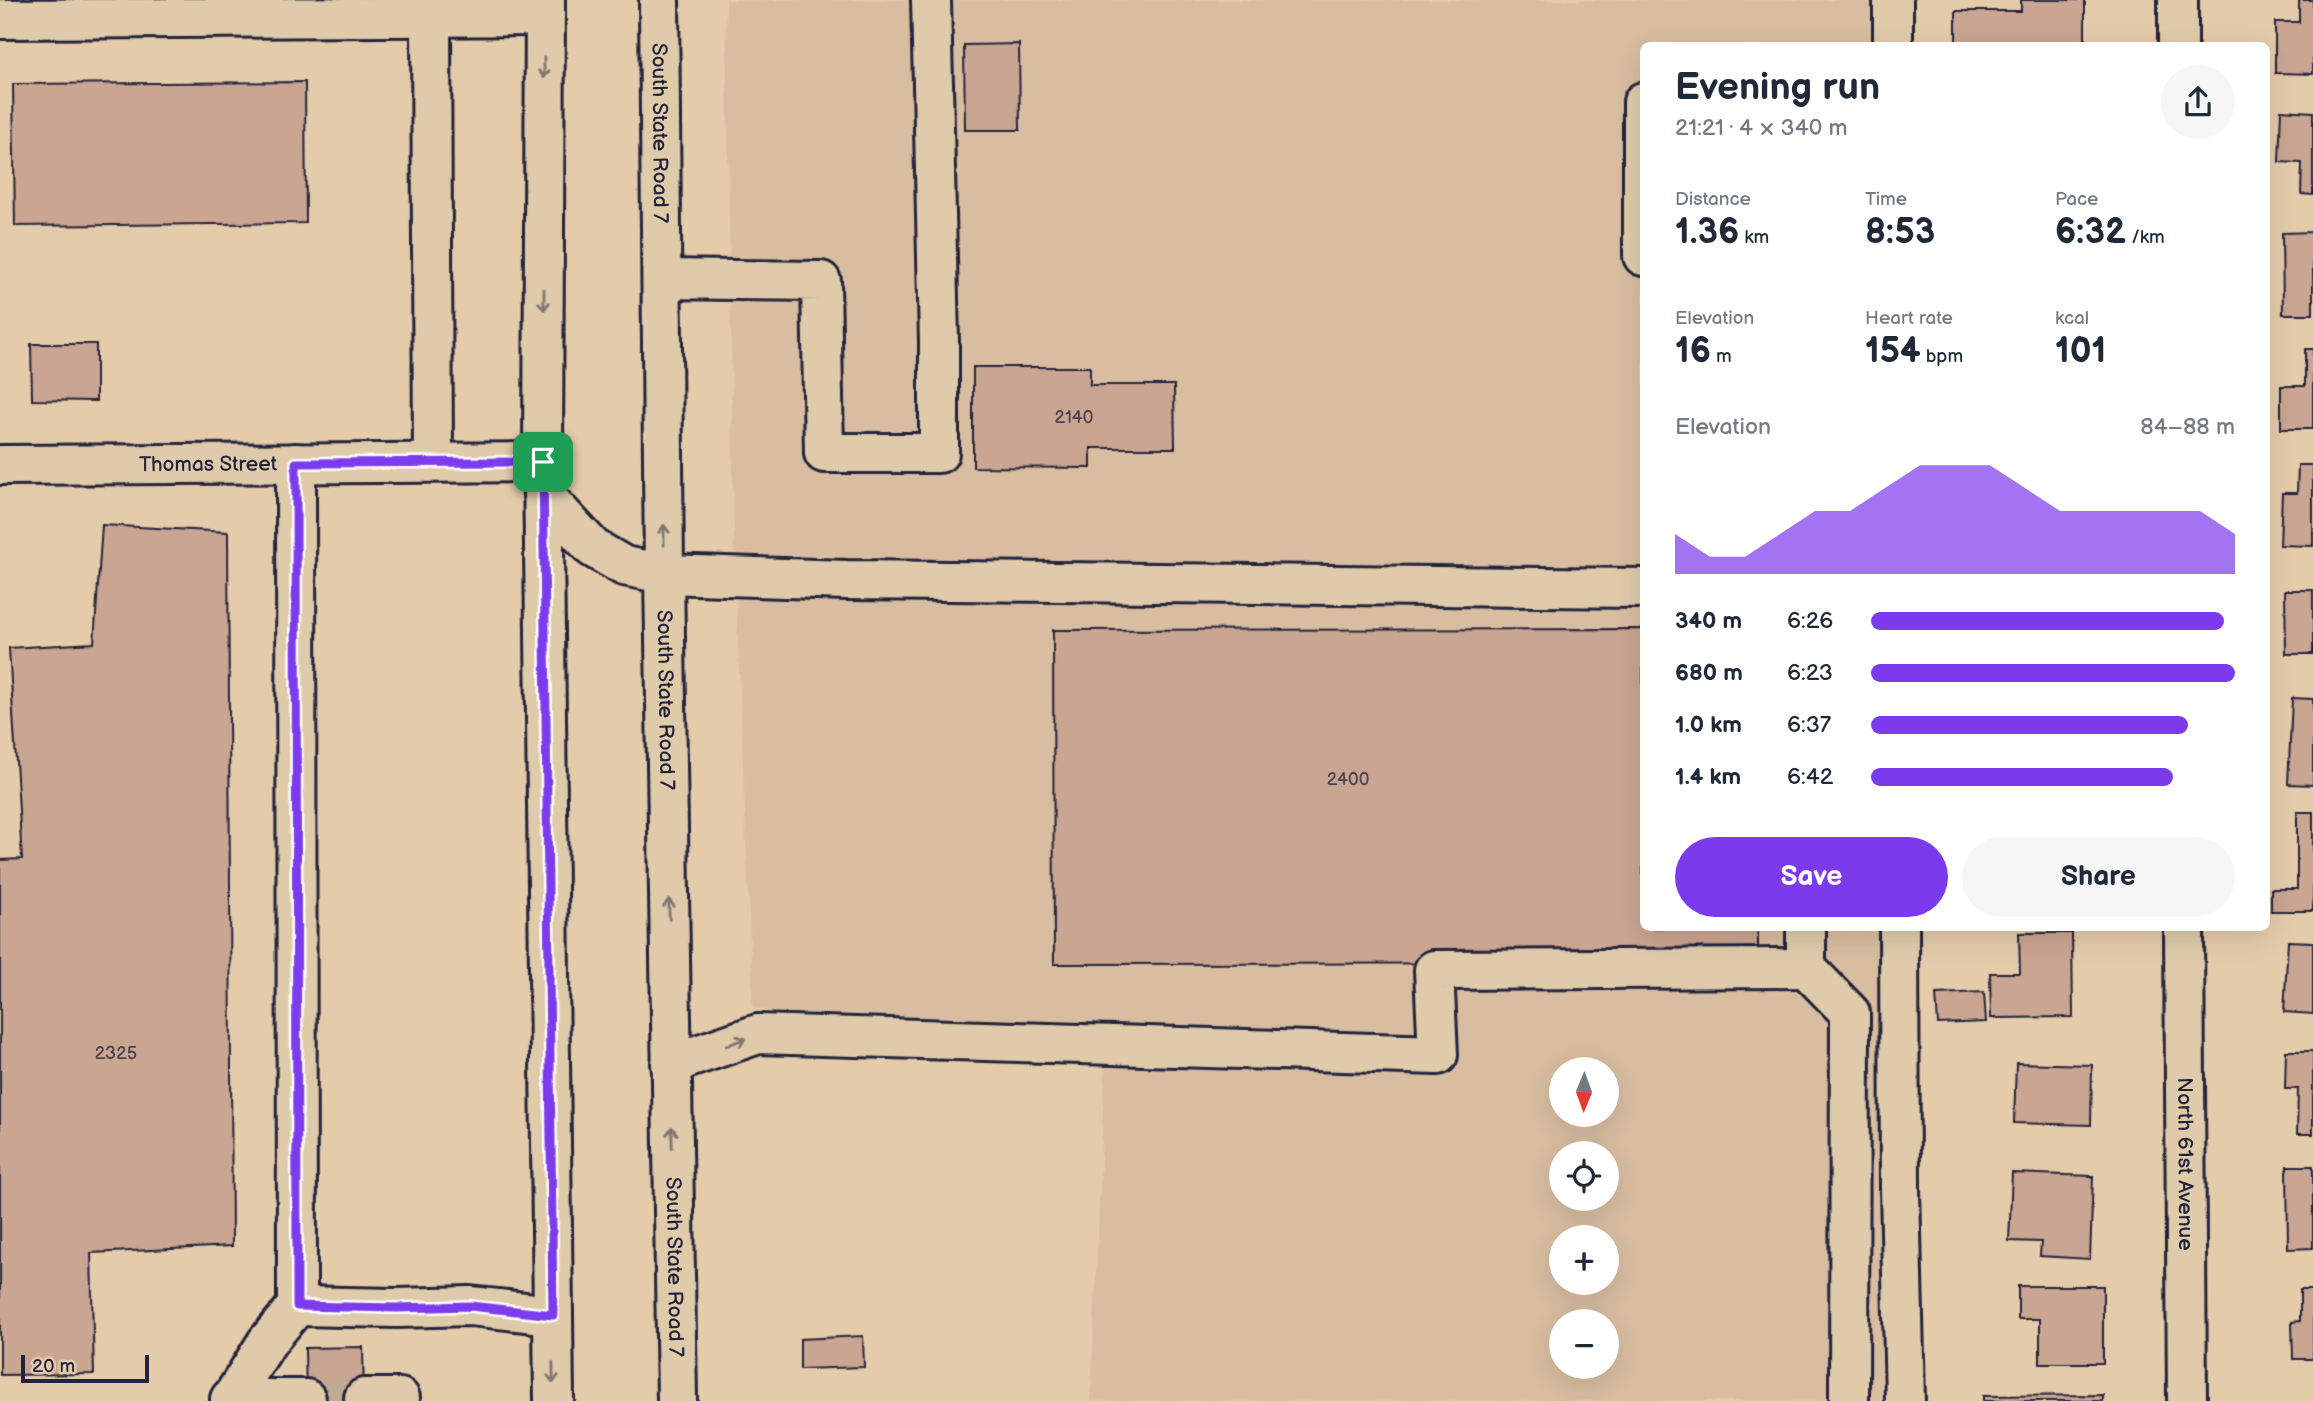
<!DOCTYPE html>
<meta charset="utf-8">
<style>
body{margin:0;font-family:"Balsamiq Sans",sans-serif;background:#f6f6f7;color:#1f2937;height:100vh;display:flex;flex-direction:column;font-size:26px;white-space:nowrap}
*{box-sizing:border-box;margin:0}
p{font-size:23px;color:#747a83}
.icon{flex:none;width:38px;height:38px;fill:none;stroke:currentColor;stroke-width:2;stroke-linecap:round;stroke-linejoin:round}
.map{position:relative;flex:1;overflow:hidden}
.sheet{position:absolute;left:1640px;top:42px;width:630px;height:889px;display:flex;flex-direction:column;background:#fff;border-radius:10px;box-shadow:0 7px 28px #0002}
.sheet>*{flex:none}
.needle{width:46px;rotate:181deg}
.controls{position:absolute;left:1549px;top:1057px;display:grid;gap:14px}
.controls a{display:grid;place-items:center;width:70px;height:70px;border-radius:50%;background:#fff;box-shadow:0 7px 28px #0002;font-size:35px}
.scale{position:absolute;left:21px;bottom:18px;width:128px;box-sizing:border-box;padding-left:7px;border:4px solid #22223b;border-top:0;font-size:19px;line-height:24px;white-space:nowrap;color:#22223b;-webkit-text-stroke:5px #dfcbaa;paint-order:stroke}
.pin{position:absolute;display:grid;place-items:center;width:60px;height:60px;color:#fff;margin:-30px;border-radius:14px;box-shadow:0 4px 10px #0006}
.round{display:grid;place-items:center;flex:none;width:74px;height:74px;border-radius:37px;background:#f6f6f7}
.summary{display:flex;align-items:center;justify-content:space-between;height:119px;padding:0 35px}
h1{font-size:38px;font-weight:700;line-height:52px}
.metrics{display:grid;grid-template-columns:repeat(3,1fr);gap:10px;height:119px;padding:7px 35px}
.metrics div{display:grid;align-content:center}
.metrics b{font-size:35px;font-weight:700}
.metrics small{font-size:19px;font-weight:400}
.metrics p{font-size:19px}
.chart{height:196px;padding:14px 35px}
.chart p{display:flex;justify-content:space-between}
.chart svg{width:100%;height:126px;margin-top:7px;fill:#7c3aed;opacity:.7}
.primary-button{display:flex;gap:14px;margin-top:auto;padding:14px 35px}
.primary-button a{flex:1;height:80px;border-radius:42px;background:#7c3aed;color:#fff;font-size:28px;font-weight:700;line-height:80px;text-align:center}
.primary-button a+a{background:#f6f6f7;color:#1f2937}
ul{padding:0 35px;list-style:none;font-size:23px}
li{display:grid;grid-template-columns:112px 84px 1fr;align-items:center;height:52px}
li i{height:18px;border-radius:9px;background:#7c3aed}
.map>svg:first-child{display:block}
.built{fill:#d8bda0;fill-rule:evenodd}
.building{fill:#caa591;stroke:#22223b;stroke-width:2}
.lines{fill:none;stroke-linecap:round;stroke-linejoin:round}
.minor-tunnel{stroke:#bda994;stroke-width:38;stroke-dasharray:38 19;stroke-linecap:butt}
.minor-casing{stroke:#22223b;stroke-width:44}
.major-casing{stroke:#22223b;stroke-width:44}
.minor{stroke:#dfcbaa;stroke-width:38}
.major{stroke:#dfcbaa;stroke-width:38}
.oneway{stroke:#807672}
.route-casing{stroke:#fff;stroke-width:14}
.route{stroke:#7c3aed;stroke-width:9}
.labels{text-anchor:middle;stroke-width:7;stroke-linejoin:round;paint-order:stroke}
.number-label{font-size:18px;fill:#4c4350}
.street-label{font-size:21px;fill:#22223b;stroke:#dfcbaa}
</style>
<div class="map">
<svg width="2313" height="1401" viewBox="0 0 2313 1401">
<rect width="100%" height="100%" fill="#e4cbaa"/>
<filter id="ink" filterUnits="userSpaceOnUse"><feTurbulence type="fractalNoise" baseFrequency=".0143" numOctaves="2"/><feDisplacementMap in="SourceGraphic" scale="14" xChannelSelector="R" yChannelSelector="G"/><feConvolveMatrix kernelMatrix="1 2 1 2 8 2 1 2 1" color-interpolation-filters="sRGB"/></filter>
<g filter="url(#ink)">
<path class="built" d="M 726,0 L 1887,0 L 1887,45 L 1643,46 L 1643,928 L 1881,928 L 1881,1401 L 1091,1401 L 1105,1065 L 753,1008 L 734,542 ZM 1561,1069 L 1606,1069 L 1606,1115 L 1561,1115 ZM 1561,1153 L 1606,1153 L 1606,1199 L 1561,1199 ZM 1561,1237 L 1606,1237 L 1606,1283 L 1561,1283 ZM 1561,1321 L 1606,1321 L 1606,1367 L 1561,1367 Z"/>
<g class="building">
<polygon points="2021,0 2085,0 2085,46 1956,46 1956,11 2021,11"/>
<polygon points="2299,0 2313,0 2313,74 2275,73 2275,22 2299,22"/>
<polygon points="1019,44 1020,130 965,130 964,45"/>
<polygon points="305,82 306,223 15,226 13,84"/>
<polygon points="2281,110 2313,112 2313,195 2301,194 2302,163 2279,162"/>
<polygon points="2313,232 2313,314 2283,314 2282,233"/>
<polygon points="31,344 96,344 96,401 32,400"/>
<polygon points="2305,349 2313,349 2313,429 2281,429 2281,386 2305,386"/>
<polygon points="973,367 1090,367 1090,385 1174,385 1175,448 1091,448 1091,468 973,467"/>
<polygon points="2298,465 2313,465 2313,546 2280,545 2282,493 2297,493"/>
<polygon points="102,525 228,532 232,1246 91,1253 94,1374 0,1375 0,860 22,859 9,648 94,643"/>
<polygon points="2285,590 2313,590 2313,654 2286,654"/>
<polygon points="1643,629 1643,928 1758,928 1758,963 1054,964 1053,630"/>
<polygon points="2292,698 2313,699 2313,785 2288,784"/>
<polygon points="2297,812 2313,812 2313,911 2271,911 2271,889 2297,889"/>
<polygon points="2019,933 2072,933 2073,1017 1991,1018 1990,973 2020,973"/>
<polygon points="2288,941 2313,942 2313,1014 2284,1012"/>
<polygon points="1984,992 1986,1022 1938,1024 1936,994"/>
<polygon points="2286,1051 2313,1051 2313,1134 2297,1134 2298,1089 2285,1089"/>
<polygon points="2016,1063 2092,1065 2091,1125 2014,1123"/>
<polygon points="2287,1166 2313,1166 2313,1248 2288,1249"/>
<polygon points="2012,1173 2093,1176 2090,1259 2040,1256 2041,1242 2009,1241"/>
<polygon points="2018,1286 2103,1286 2103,1363 2040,1363 2040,1319 2018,1319"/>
<polygon points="2300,1290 2313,1290 2313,1359 2293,1359 2292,1322 2300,1321"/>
<polygon points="863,1336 864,1367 800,1369 800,1339"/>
<polygon points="363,1347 364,1401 306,1401 305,1348"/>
<polygon points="2103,1395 2103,1401 1983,1401 1983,1396"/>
</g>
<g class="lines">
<polyline class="minor-tunnel" points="306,1399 364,1398"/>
<g class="minor-casing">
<g id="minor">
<polyline points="2178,0 2178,46"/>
<polyline points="431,18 433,462"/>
<polyline points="0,19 545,16"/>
<polyline points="1893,46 1893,0"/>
<polyline points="1643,102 1643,256"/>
<polyline points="662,279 821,281 824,453 939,453 939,342 931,0"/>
<path id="s1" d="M 0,465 L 543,462"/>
<polyline points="664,574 847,580 1643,588"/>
<polyline points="1806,928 1806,968 1850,1013 1849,1401"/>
<polyline points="1899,928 1900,1189 1905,1401"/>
<path id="s2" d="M 2184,928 L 2187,1401"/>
<polyline points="671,1064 758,1034 1438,1055 1434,970 1806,968"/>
<polyline points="297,1306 397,1308 470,1306 553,1315"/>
<polyline points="364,1398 400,1398"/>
<polyline points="230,1399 306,1399"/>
<polyline points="230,1401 267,1342 297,1306 296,463"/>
</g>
</g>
<g class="major-casing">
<g id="major">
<polyline points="545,0 543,462 554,1401"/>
<path id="s3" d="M 659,0 L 664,574 L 677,1401"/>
<polyline points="543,494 593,548 624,566 664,574"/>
</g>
</g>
<use href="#minor" class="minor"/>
<use href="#major" class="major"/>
</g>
<defs><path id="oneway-shaft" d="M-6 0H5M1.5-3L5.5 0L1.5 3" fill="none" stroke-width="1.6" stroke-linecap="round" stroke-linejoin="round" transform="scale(1.75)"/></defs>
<g class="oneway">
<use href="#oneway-shaft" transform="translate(544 68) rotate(90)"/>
<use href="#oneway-shaft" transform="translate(544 300) rotate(90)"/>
<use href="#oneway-shaft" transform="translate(664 535) rotate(-90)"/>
<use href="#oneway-shaft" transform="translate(669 909) rotate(-91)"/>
<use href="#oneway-shaft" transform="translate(736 1042) rotate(-21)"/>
<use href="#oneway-shaft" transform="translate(672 1137) rotate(-91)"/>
<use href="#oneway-shaft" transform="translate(553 1373) rotate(89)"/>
</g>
</g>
<g class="lines" filter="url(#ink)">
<g class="route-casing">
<polygon id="route" points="543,462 553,1315 470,1306 397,1308 297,1306 296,463"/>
</g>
<use href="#route" class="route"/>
</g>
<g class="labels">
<g class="number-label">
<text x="1074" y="423">2140</text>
<text x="1348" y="785">2400</text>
<text x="116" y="1059">2325</text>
</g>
<g class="street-label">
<text dy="7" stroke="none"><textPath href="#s3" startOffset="133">South State Road 7</textPath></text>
<text dy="7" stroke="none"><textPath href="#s1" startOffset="208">Thomas Street</textPath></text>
<text dy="7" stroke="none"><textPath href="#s3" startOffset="700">South State Road 7</textPath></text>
<text dy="7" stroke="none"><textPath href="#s2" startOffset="236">North 61st Avenue</textPath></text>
<text dy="7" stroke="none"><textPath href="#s3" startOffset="1267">South State Road 7</textPath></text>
</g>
</g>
</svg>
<div class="controls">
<a><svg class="needle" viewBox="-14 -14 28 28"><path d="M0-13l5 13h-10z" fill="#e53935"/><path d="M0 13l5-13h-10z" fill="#747a83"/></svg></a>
<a><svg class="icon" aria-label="locate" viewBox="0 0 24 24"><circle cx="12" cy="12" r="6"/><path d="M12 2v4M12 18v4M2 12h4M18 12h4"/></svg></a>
<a>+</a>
<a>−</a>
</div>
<div class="scale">20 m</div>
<div class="pin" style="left:543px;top:462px;background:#1e9e55"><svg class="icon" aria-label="arrive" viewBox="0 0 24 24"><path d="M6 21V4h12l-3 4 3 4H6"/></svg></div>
<section class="sheet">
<div class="summary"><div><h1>Evening run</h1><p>21:21 · 4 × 340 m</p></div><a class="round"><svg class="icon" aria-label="share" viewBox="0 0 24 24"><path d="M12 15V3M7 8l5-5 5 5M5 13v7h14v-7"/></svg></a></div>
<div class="metrics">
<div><p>Distance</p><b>1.36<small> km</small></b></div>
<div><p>Time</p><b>8:53</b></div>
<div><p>Pace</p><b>6:32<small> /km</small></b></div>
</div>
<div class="metrics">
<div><p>Elevation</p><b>16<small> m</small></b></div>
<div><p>Heart rate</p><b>154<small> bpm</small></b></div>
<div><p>kcal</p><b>101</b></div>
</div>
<div class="chart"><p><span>Elevation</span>84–88 m</p>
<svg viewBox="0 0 160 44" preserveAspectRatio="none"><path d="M0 44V30L10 38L20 38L30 30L40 22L50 22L60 14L70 6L80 6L90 6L100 14L110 22L120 22L130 22L140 22L150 22L160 30V44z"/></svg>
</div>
<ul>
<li><b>340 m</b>6:26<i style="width:97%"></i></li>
<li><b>680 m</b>6:23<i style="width:100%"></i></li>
<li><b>1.0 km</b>6:37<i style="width:87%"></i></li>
<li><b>1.4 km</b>6:42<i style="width:83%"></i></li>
</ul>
<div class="primary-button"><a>Save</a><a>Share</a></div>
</section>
</div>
